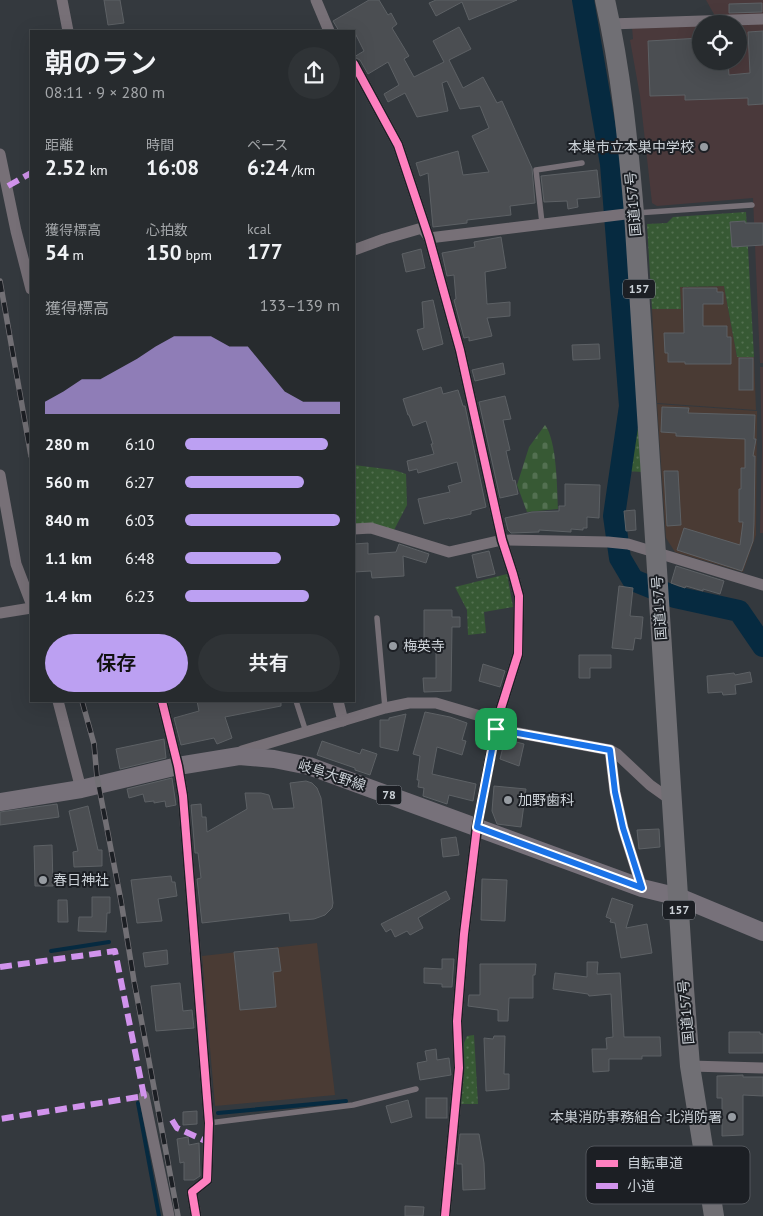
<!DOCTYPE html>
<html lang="ja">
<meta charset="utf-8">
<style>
body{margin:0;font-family:"PT Sans","Noto Sans JP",sans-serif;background:#2f3336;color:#f1f3f6;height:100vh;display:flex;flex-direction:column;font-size:19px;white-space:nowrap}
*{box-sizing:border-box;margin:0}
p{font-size:16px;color:#a4a7aa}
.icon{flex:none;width:28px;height:28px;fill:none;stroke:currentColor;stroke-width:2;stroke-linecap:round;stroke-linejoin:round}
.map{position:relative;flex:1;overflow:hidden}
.drawer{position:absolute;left:30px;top:30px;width:325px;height:672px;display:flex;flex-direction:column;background:#272b2e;border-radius:0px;box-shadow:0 5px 20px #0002,0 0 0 1px #43474a}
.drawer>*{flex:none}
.fabs{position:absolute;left:692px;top:15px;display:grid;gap:10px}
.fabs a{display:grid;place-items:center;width:55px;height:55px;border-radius:50%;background:#272b2e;box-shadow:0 5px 20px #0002,0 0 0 1px #43474a;font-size:25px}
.pin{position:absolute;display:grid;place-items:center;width:42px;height:42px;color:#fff;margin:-21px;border-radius:10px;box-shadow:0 2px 8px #0006}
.round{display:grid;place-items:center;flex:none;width:52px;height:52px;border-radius:26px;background:#2f3336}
.head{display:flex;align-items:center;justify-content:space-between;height:85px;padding:0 15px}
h1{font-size:28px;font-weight:600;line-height:38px}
.stats{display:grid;grid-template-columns:repeat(3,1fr);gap:8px;height:85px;padding:5px 15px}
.stats div{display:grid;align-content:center}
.stats b{font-size:21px;font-weight:600}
.stats small{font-size:14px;font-weight:400}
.stats p{font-size:14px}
.chart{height:140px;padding:10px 15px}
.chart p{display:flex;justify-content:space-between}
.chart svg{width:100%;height:90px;margin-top:5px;fill:#bca0f2;opacity:.7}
.cta{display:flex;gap:10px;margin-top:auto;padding:10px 15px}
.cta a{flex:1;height:58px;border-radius:30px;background:#bca0f2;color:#111;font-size:20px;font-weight:600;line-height:58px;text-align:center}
.cta a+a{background:#2f3336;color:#f1f3f6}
ul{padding:0 15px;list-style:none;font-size:16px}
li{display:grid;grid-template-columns:80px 60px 1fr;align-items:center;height:38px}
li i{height:12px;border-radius:6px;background:#bca0f2}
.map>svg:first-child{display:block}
.industrial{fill:#4a3b34}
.education{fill:#4a393b}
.grass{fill:url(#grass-dots)}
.cemetery{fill:url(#cemetery-stones)}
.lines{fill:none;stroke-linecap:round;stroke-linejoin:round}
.stream{stroke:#062a40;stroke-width:4}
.river{stroke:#062a40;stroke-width:22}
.building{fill:#4b4e52;stroke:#5d6165}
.lane{stroke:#777077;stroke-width:5.5}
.street{stroke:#777077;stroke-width:11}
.primary{stroke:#77717a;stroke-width:18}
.highway{stroke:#706f74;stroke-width:20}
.rail-casing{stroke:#727075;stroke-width:5.5}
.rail{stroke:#1c1f24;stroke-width:4;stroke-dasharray:11;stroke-linecap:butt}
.quiet{stroke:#d193ec;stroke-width:6;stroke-dasharray:12 6;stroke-linecap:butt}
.cycleway-casing{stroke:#1c1f24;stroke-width:11}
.cycleway{stroke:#ff80c0;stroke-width:8}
.route-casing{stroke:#fff;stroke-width:10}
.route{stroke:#1a73e8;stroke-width:6}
.poi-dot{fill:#979ca2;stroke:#1c1f24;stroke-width:2}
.labels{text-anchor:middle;stroke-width:4;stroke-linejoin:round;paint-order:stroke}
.shield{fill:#1c1f24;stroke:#979ca2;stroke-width:1}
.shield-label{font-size:12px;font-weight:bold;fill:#ccd2d8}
.poi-label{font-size:14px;fill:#ccd2d8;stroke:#1c1f24;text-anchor:start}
.street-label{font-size:14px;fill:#ccd2d8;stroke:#1c1f24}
.key{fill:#1c1f24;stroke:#51555a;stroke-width:1}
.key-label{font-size:14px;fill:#ccd2d8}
</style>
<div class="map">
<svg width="763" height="1216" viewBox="0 0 763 1216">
<defs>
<pattern id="grass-dots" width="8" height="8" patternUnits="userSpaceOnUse" patternTransform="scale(1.25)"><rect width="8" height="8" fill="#375934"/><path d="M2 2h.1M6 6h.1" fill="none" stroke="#537051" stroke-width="1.8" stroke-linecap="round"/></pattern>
<pattern id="cemetery-stones" width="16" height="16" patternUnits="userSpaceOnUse" patternTransform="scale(1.25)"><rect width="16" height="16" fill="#375934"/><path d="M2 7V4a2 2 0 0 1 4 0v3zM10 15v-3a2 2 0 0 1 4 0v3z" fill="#537051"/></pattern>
</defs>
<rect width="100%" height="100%" fill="#34393e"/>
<g class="industrial">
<polygon points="724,286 737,357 754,357 756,410 657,403 652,309 681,309 680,287"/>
<polygon points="657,404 757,411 756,535 743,572 675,552 666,538"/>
<polygon points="317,943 335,1095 215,1106 202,956"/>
</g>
<g class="education">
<polygon points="706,0 763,0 763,363 760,363 753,198 657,206 652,203 640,96 630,40 633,39 632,27 701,24 701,61 739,61 739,24 719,23"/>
<polygon points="760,367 763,367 763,533 760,533 762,448"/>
</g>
<g class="grass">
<polygon points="746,212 754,357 737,357 724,286 680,287 681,309 652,309 647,224 667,223 673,217"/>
<polygon points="637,418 642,472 626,471 630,427"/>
<polygon points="354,465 394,470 406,474 407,505 394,530 354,524"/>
<polygon points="507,574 513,607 484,612 486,633 468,635 467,610 455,587"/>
<polygon points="474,1035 478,1104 460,1104 464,1043 467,1036"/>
</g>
<path class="cemetery" d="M 545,425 C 557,441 557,488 558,509 L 527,512 L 517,485 L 529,447 Z"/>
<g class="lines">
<g class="stream">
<polyline points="51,951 109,942"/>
<polyline points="138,1103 159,1216"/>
<polyline points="218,1113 346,1101"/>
</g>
<polyline class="river" points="583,0 611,164 630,406 614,516 620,558 633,580 675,597 739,611 763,646"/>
</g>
<g class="building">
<polygon points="104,0 120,0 124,23 108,25"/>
<polygon points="369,0 379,0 388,15 391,13 397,24 392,28 409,56 404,59 414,77 444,62 433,41 459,27 471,49 449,60 463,88 483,77 497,103 502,101 532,168 535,203 510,206 511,215 467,220 467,223 433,227 428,173 420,176 416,163 458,151 463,175 489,172 472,136 489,128 480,106 460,109 447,81 442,83 448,111 417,117 405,93 388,102 384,94 399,85 388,62 368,74 360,60 354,57 364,51 354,31 339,31 333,21"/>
<polygon points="436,0 517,0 469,20 462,2 436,16 429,3"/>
<polygon points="762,3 762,12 729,13 729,4"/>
<polygon points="763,31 763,104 748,105 748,98 685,100 685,95 650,96 648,41 701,38 701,61 728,61 729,75 750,73 748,32"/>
<polygon points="597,170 600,197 577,199 578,207 568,209 567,201 544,202 541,176"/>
<polygon points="745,221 745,223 763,223 763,245 732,247 730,222"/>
<polygon points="501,237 506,268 485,272 487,304 510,302 510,316 487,318 492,336 469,341 469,337 464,338 454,300 456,299 454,275 447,276 442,253 475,247 474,242"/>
<polygon points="421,249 425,268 406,272 402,254"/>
<polygon points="683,288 717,288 717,292 723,292 723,304 703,304 703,326 727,326 727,337 731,337 731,364 685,364 685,362 668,362 668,353 665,353 664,333 684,333"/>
<polygon points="433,300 443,344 423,350 417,330 424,328 422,302"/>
<polygon points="599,344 600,359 573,360 572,345"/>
<rect x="739" y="358" width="14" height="32"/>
<polygon points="503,363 505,374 475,381 472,370"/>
<polygon points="441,387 443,394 458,390 463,406 465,406 486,507 471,511 471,514 450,519 449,518 424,524 418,499 450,492 448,486 462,482 457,462 418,473 417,469 409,471 407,461 434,454 431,444 433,444 426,421 413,426 409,415 408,415 403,399"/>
<polygon points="505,396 511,419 503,420 510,450 506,451 513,481 515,480 518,494 500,498 479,402"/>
<polygon points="662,407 689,408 688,413 755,415 754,439 756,439 753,456 755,456 754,524 753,541 742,571 677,550 684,528 740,545 743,522 739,522 739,489 741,489 741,468 745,468 745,439 676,436 676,433 661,432"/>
<polygon points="664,471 678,471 681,525 667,526"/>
<polygon points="565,484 600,485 599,518 587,517 587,528 583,528 583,530 571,529 571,532 539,530 539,532 511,533 508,530 505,518 532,512 559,511 559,506 565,506"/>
<polygon points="635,510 636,530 626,531 624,511"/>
<polygon points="368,543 368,554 396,552 399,544 429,554 426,563 403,556 404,576 372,578 371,571 354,572 354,544"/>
<polygon points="489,551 495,574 477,578 472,555"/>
<polygon points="676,566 724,581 720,594 703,589 703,591 686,586 685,588 671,583"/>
<polygon points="619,586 633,588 630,616 643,617 641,639 635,638 633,650 612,648"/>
<polygon points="424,610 452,610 452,617 460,617 460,627 452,627 451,691 424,692 423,678 436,678 436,640 424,640"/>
<polygon points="579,655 611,655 611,668 590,668 590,678 579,678"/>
<polygon points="483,664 505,671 500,687 479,681"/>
<polygon points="750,672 752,682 735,685 736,694 723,695 722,692 708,693 707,676 734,673 735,675"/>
<polygon points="197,701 281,701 281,706 225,717 232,738 217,744 214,738 181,745 174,718 199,711"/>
<polygon points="425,712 450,717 467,723 462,740 466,741 462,755 437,747 432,774 476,784 473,801 449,795 447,804 423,796 424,788 418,787 419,780 417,780 420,756 413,754"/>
<polygon points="406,714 398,751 380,747 380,720 389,720 389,718"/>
<polygon points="164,739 166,758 120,769 116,749"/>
<polygon points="505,739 524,744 519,766 500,759"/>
<polygon points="322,741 360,754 362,749 377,754 370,775 355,770 355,768 317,755"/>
<polygon points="172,778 176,805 166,807 165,801 154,803 154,801 145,802 143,794 129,798 127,789"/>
<polygon points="306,781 312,783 317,788 321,798 333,903 332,908 325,915 314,919 290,921 289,913 202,923 197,879 201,878 198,853 195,853 191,805 201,804 202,817 206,817 207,832 247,809 245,793 261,793 269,795 273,809 294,808 290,783"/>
<polygon points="494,786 526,789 521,827 497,824 492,811"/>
<polygon points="57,804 59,817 0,825 0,812"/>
<polygon points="88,806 98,850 102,850 102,866 74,867 73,852 78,851 69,811"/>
<polygon points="659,829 660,847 639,849 637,830"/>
<polygon points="456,837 459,855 443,857 441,839"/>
<polygon points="52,845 53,886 35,886 34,846"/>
<polygon points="171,876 172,882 175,882 177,896 158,899 162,921 137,923 131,880"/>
<polygon points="482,879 507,880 505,921 481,920"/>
<polygon points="446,891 450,899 418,918 423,928 410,935 407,931 395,937 391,929 386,932 381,924"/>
<polygon points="92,897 110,897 110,913 107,913 106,932 78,931 79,917 92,917"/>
<polygon points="612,898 633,905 626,928 647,924 652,953 621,958 615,923 610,922 611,919 606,917"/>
<polygon points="58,900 67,900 68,922 58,922"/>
<polygon points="278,948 281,971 273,972 276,1007 240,1010 234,952"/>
<polygon points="167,950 168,964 145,967 143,953"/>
<polygon points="442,959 454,959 452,987 442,987 442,984 424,983 424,968 442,969"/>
<polygon points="587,962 598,962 597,974 620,973 624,1037 660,1037 661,1056 642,1056 642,1059 609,1059 609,1071 593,1072 592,1049 607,1049 606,1038 613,1037 611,994 589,996 588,994 553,989 555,973 587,977"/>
<polygon points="480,964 536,964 535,975 533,975 533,998 509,998 508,1021 498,1021 498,1010 468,1006 469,995 480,995"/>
<polygon points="180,983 183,1011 192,1010 194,1028 156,1031 151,986"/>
<polygon points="729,1032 760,1032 760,1034 763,1034 763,1053 729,1053"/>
<polygon points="494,1036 505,1036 504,1074 509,1074 509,1089 486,1091 484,1038 493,1039"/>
<polygon points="436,1049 437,1060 449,1058 451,1075 420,1080 417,1063 427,1061 425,1051"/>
<polygon points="743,1075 743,1077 763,1077 763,1096 743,1095 743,1135 722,1136 722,1098 717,1098 717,1076"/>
<rect x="426" y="1098" width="21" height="20"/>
<polygon points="408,1100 412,1117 391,1123 386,1106"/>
<polygon points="197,1111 197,1124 183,1125 183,1112"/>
<polygon points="460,1134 479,1134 484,1163 485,1189 463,1190 462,1164 457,1164"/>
<polygon points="188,1137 189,1145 199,1143 200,1176 194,1180 184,1180 184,1162 180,1163 177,1139"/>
<polygon points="405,1206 424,1207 423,1216 405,1216"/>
</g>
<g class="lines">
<g class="lane">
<polyline points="636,213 752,205"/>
<polyline points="542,223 536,170 582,163"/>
<polyline points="377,618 385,708"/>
<polyline points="296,701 306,732"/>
<polyline points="209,1123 353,1105 416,1089"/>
</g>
<g class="street">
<polyline points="62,0 68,31"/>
<polyline points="316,0 329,31"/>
<polyline points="610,24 763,19"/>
<polyline points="354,64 398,145 429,238 460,350 502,540 513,574 519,596 518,654 497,721 477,827 464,934 457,1021 459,1068 445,1216"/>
<polyline points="0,154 16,231 31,289"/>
<polyline points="429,238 634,213"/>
<polyline points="354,250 384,239 422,228 428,236"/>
<polyline points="0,475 16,564 31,603"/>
<polyline points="354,529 371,528 449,552 502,540 608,542 628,544 763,585"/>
<polyline points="0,613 31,608"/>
<polyline points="58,701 81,789"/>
<polyline points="162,701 178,766 183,796 209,1123 207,1180 192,1192 196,1216"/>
<polyline points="338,701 343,721"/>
<polyline points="496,729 610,750 615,792 623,828 642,888"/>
<polyline points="610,750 617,754 650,785 671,800"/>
<polyline points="240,755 242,751 385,708 409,703 436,703 497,721"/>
<polyline points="690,1066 763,1068"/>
<polyline points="144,1096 169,1216"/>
</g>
<polyline class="primary" points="0,802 81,789 178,766 239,756 274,759 309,766 642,888 679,897 763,932"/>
<path class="highway" d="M 605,0 C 621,70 628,142 634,213 L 684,989 L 690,1066 L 714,1216"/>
<g class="rail-casing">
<g id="rail">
<polyline points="0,281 31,456"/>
<polyline points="82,701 94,744 97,777 121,901 134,981 178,1216"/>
</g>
</g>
<use href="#rail" class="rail"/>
<g class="quiet">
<polyline points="8,186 31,173"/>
<polyline points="0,967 115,951 144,1096 0,1119"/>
<polyline points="172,1120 177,1128 210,1143"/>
</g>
<g class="cycleway-casing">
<g id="cycleway">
<polyline points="354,64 398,145 429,238 460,350 502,540 513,574 519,596 518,654 497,721 477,827 464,934 457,1021 459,1068 445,1216"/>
<polyline points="162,701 178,766 183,796 209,1123 207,1180 192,1192 196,1216"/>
</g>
</g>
<use href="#cycleway" class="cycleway"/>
</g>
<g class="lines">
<g class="route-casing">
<polygon id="route" points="496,729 610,750 615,792 623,828 642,888 477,827"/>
</g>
<use href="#route" class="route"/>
</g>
<g class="poi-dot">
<circle cx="704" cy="147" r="5"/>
<circle cx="393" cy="646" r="5"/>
<circle cx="508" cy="800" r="5"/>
<circle cx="43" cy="880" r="5"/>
<circle cx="732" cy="1117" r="5"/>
</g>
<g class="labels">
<g class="shield">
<rect x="623" y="279.5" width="32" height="19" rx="4"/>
<rect x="376.5" y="785.5" width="25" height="19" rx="4"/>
<rect x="663" y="900.5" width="32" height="19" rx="4"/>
</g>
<g class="shield-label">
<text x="639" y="293">157</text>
<text x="389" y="799">78</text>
<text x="679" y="914">157</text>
</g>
<g class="poi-label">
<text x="694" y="152" text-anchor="end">本巣市立本巣中学校</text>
<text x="403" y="651">梅英寺</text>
<text x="518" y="805">加野歯科</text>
<text x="53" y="885">春日神社</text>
<text x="722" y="1122" text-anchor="end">本巣消防事務組合 北消防署</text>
</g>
<g class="street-label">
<text transform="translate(633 204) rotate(-95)" y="5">国道157号</text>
<text transform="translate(659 608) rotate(-94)" y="5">国道157号</text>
<text transform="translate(332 775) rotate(18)" y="5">岐阜大野線</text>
<text transform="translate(686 1012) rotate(-95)" y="5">国道157号</text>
</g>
</g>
<rect x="586" y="1146" width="164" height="58" rx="8" class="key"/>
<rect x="596" y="1160" width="22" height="7" fill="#ff80c0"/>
<rect x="596" y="1183" width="22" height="6" fill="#d193ec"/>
<g class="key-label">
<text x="627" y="1168">自転車道</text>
<text x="627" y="1191">小道</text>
</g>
</svg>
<div class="fabs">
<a><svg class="icon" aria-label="locate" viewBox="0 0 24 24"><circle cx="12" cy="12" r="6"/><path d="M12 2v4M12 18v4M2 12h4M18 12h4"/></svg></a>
</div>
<div class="pin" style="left:496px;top:729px;background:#1e9e55"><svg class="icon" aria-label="arrive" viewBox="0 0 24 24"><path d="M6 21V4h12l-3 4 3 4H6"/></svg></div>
<section class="drawer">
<div class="head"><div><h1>朝のラン</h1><p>08:11 · 9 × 280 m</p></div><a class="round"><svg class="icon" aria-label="share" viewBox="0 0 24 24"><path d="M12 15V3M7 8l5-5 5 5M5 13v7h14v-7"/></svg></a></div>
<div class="stats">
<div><p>距離</p><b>2.52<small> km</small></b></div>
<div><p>時間</p><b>16:08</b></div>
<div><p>ペース</p><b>6:24<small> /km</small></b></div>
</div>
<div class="stats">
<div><p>獲得標高</p><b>54<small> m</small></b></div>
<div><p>心拍数</p><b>150<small> bpm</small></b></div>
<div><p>kcal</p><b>177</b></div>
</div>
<div class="chart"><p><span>獲得標高</span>133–139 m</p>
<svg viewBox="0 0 160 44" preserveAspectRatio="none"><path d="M0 44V38L10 33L20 27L30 27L40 22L50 17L60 11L70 6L80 6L90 6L100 11L110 11L120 22L130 33L140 38L150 38L160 38V44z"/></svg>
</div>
<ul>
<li><b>280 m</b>6:10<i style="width:92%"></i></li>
<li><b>560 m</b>6:27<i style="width:77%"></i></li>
<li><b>840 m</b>6:03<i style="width:100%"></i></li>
<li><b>1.1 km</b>6:48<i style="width:62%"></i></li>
<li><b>1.4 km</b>6:23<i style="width:80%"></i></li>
</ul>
<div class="cta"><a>保存</a><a>共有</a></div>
</section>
</div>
